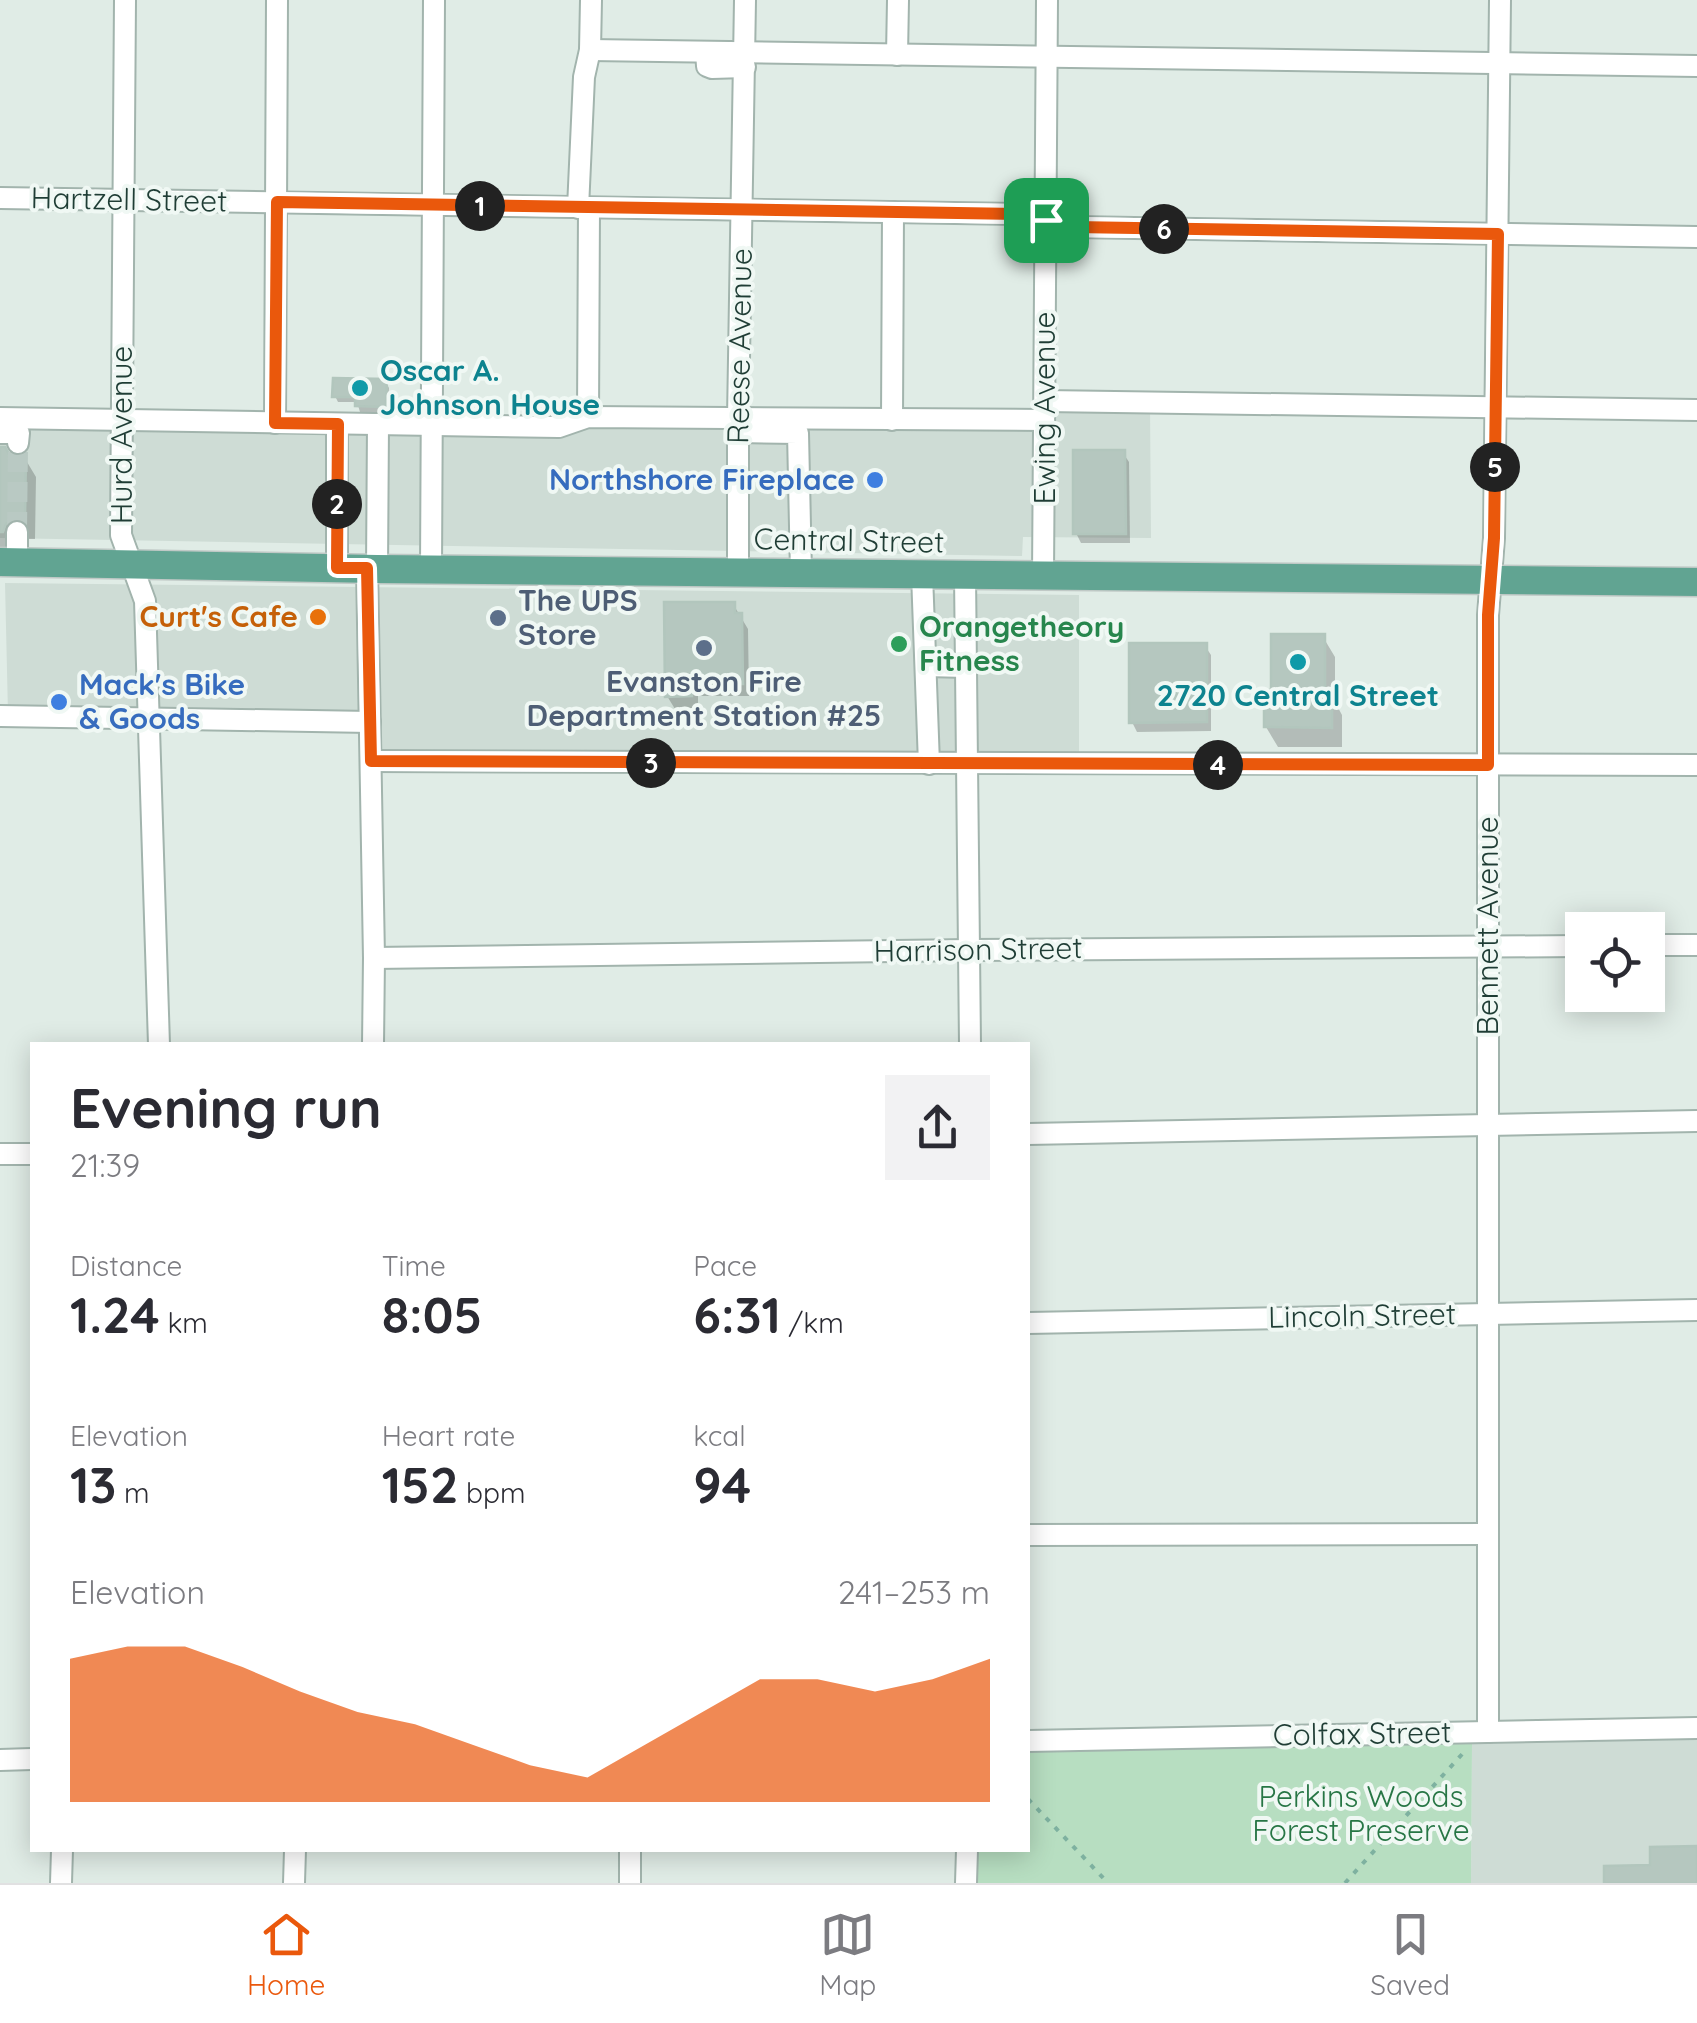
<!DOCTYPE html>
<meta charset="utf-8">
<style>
body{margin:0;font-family:Quicksand,sans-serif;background:#f2f2f3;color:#2b2b33;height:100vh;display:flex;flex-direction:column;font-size:38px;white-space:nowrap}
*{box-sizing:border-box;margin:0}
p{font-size:32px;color:#7c7c81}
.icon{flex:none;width:55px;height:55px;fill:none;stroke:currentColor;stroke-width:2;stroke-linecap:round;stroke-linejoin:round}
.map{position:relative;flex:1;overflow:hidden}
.side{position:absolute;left:30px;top:1042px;width:1000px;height:810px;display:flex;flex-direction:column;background:#fff;border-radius:0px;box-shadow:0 5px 25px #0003}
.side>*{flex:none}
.controls{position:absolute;left:1565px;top:912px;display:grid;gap:20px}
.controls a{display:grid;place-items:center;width:100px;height:100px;border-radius:0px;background:#fff;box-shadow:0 5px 25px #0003;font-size:50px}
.pin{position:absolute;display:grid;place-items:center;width:85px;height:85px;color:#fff;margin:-42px;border-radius:20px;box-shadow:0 5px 15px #0006}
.km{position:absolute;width:50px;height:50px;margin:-25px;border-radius:50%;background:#222;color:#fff;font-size:28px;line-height:50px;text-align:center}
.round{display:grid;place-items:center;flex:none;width:105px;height:105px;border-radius:0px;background:#f2f2f3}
.headline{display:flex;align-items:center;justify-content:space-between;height:170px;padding:0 40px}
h1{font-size:55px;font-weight:800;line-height:75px}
.stats{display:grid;grid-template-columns:repeat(3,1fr);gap:15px;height:170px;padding:10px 40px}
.stats div{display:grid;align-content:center}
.stats b{font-size:50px;font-weight:800}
.stats small{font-size:28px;font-weight:400}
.stats p{font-size:28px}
.chart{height:280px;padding:20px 40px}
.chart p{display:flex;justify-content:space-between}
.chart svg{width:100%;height:180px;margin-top:10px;fill:#ea580c;opacity:.7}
.dock{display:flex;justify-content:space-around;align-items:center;height:140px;border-top:2px solid #e1e1e2;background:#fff;font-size:28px;color:#7c7c81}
.dock a{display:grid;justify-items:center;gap:5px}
.dock .selected{color:#ea580c}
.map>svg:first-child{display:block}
.built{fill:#cedcd5}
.green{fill:#b7dec1}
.shadow{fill:#0003}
.building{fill:#b5c7bf;stroke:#b2c6bd;stroke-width:2.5}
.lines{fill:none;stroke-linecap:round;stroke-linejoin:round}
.minor-tunnel{stroke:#b9c9c3;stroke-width:20;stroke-dasharray:20 10;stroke-linecap:butt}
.minor-casing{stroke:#a2b4ad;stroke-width:24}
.major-casing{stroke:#c0c9c6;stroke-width:31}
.path{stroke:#7eb1a0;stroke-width:4;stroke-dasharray:5 8;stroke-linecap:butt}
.minor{stroke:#fff;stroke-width:20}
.major{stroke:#61a492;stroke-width:28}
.route-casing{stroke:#fff;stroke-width:20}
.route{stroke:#ea580c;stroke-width:12}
.culture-dot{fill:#0f9aa8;stroke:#f0f8f4;stroke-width:4}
.shop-dot{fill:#3f7fe0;stroke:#f0f8f4;stroke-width:4}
.food-dot{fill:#e8710a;stroke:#f0f8f4;stroke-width:4}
.service-dot{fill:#5c6f8a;stroke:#f0f8f4;stroke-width:4}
.leisure-dot{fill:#2e9e5b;stroke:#f0f8f4;stroke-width:4}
.labels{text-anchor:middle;stroke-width:8;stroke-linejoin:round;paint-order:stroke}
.street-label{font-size:30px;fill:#1f3d35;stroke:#f0f8f4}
.culture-label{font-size:30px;font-weight:bold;fill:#0d838f;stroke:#f0f8f4;text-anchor:start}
.shop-label{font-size:30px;font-weight:bold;fill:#366cbe;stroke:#f0f8f4;text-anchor:end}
.service-label{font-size:30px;font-weight:bold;fill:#4e5e75;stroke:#f0f8f4;text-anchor:start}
.food-label{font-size:30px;font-weight:bold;fill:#c56008;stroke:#f0f8f4;text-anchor:end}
.leisure-label{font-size:30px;font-weight:bold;fill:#27864d;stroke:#f0f8f4;text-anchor:start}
.park-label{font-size:30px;fill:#277645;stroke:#f0f8f4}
</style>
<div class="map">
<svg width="1697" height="1883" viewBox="0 0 1697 1883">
<rect width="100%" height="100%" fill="#e0ece6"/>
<g class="built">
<polygon points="1071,405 1150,405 1151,538 1023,537 1022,556 0,538 0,422 589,420 1021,426"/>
<polygon points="5,583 1079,595 1079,762 373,758 373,719 8,714"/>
<polygon points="1697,1739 1697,1883 1471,1883 1472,1744"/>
</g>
<polygon class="green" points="1472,1744 1471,1883 977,1883 977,1850 1028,1850 1028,1747"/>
<g class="shadow">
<polygon points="386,382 389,388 388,412 360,412 357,402 338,402 335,396"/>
<polygon points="0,449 8,455 24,457 36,477 35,539 23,539 16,545 0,552"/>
<polygon points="1123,453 1129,462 1130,543 1081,543 1076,533"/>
<polygon points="733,604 748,629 749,696 698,696 698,709 675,709 667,696"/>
<polygon points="1323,637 1335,657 1335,702 1342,715 1342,747 1278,747 1266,727 1274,692"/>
<polygon points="1205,646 1211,655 1211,731 1137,732 1132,722"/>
</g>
<g class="building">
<polygon points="333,378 387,379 386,407 355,406 355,397 332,397"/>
<polygon points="0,447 5,447 9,454 16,456 26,454 25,521 18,518 11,520 6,524 3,532 0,532"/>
<polygon points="1073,450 1125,450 1126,534 1073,534"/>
<polygon points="664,602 735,602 735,613 742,613 743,684 692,684 692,696 665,697"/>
<polygon points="1271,634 1325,634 1325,692 1332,692 1332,728 1264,727 1264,690 1271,690"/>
<polygon points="1129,643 1207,643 1207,722 1129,723"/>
<polygon points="1697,1846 1697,1883 1604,1883 1604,1866 1650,1865 1650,1847"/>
</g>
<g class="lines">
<polyline class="minor-tunnel" points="17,532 18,443"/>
<g class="minor-casing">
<g id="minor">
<polyline points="125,0 121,535 145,601 159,1045"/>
<polyline points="590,50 1697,66"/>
<polyline points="706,52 707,66 712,68 745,67"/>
<polyline points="897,55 898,0"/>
<polyline points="0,198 1021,214 1074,227 1697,237"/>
<polyline points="578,208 584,77 590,50 591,0"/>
<polyline points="1045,401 1697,410"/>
<polyline points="588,417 589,208"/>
<polyline points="0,418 559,427 588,417 1044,420"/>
<polyline points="892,420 893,212"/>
<polyline points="275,423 277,0"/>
<polyline points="738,432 798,433 801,573"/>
<polyline points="0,433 19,433 18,443"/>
<polyline points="17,563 17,532"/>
<polyline points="337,568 337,424"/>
<polyline points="367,568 374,958 373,1045"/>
<polyline points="377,569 378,424"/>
<polyline points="431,569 434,0"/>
<polyline points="738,573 738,418 745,0"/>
<polyline points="922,574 929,764"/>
<polyline points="965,575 970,1045"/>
<polyline points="1043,576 1047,0"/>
<polyline points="926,666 966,667"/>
<polyline points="0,716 370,722"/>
<polyline points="371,761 1697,765"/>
<polyline points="1648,945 1697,945"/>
<polyline points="374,958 970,950 1582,946"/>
<polyline points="1028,1134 1697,1121"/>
<polyline points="0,1154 32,1154"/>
<polyline points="1028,1323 1697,1310"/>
<polyline points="1028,1535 1488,1534"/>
<polyline points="1488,1732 1488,615 1494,538 1500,0"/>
<polyline points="1028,1741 1697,1728"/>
<polyline points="0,1760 32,1759"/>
<polyline points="61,1883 62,1850"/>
<polyline points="294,1883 295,1850"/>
<polyline points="630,1883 630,1850"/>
<polyline points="966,1883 967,1850"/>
</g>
</g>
<g class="major-casing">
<polyline id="major" points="0,562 377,569 1697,582"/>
</g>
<g class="path">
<polyline points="1028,1799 1108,1883"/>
<polyline points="1345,1883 1465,1751"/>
</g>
<use href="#minor" class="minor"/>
<use href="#major" class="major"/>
</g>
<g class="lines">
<g class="route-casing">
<polygon id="route" points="277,202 1021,214 1074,227 1498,234 1494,538 1488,615 1488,765 371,761 367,568 337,568 338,424 275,423"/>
</g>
<use href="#route" class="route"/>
</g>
<g class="culture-dot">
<circle cx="360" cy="388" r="10"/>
<circle cx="1298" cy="662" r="10"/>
</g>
<g class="shop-dot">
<circle cx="875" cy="480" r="10"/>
<circle cx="59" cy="702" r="10"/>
</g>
<circle class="food-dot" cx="318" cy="617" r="10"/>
<g class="service-dot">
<circle cx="498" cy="618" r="10"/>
<circle cx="704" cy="648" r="10"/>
</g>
<circle class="leisure-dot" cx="899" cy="644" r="10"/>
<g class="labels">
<g class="street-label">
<text transform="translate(129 200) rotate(1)" y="10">Hartzell Street</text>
<text transform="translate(740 346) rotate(-89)" y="10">Reese Avenue</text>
<text transform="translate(1045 408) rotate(-90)" y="10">Ewing Avenue</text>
<text transform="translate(122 435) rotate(-90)" y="10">Hurd Avenue</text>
<text transform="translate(849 541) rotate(1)" y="10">Central Street</text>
<text transform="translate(1488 926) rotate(-90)" y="10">Bennett Avenue</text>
<text transform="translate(978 950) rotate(-1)" y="10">Harrison Street</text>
<text transform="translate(1362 1316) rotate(-1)" y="10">Lincoln Street</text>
<text transform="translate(1362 1734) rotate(-1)" y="10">Colfax Street</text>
</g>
<g class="culture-label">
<text x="380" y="381">Oscar A.<tspan x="380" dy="34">Johnson House</tspan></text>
<text x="1298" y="706" text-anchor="middle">2720 Central Street</text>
</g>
<g class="shop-label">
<text x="855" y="490">Northshore Fireplace</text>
<text x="79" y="695" text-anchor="start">Mack's Bike<tspan x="79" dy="34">&amp; Goods</tspan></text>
</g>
<g class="service-label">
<text x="518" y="611">The UPS<tspan x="518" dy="34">Store</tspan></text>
<text x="704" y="692" text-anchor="middle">Evanston Fire<tspan x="704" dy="34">Department Station #25</tspan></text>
</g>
<g class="food-label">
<text x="298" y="627">Curt's Cafe</text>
</g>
<g class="leisure-label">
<text x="919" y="637">Orangetheory<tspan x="919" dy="34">Fitness</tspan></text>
</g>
<g class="park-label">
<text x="1361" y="1807">Perkins Woods<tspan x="1361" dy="34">Forest Preserve</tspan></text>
</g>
</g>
</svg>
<div class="controls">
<a><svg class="icon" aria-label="locate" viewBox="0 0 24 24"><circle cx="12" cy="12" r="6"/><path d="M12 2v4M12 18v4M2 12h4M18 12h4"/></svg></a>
</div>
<div class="pin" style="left:1046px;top:220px;background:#1e9e55"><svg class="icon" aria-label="arrive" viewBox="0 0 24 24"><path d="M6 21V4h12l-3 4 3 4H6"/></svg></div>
<b class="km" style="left:480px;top:206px">1</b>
<b class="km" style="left:337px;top:504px">2</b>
<b class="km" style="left:651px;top:763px">3</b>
<b class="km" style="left:1218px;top:765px">4</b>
<b class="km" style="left:1495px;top:467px">5</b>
<b class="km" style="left:1164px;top:229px">6</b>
<section class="side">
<div class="headline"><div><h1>Evening run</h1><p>21:39</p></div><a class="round"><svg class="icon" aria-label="share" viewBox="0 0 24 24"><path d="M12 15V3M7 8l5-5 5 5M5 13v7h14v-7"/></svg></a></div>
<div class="stats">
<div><p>Distance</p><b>1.24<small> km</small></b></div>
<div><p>Time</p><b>8:05</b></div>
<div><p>Pace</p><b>6:31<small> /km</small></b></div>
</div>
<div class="stats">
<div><p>Elevation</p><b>13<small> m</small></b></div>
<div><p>Heart rate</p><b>152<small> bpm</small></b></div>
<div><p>kcal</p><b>94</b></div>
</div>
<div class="chart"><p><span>Elevation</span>241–253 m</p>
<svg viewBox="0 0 160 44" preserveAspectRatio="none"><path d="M0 44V9L10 6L20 6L30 11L40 17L50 22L60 25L70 30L80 35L90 38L100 30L110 22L120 14L130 14L140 17L150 14L160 9V44z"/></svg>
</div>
</section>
</div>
<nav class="dock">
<a class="selected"><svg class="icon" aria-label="home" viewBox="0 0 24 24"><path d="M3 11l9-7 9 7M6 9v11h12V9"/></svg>Home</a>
<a><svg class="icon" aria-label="map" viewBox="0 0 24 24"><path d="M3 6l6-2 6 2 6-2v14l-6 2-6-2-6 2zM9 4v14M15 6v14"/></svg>Map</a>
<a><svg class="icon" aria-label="saved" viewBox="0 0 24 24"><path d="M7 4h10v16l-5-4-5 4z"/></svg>Saved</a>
</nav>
